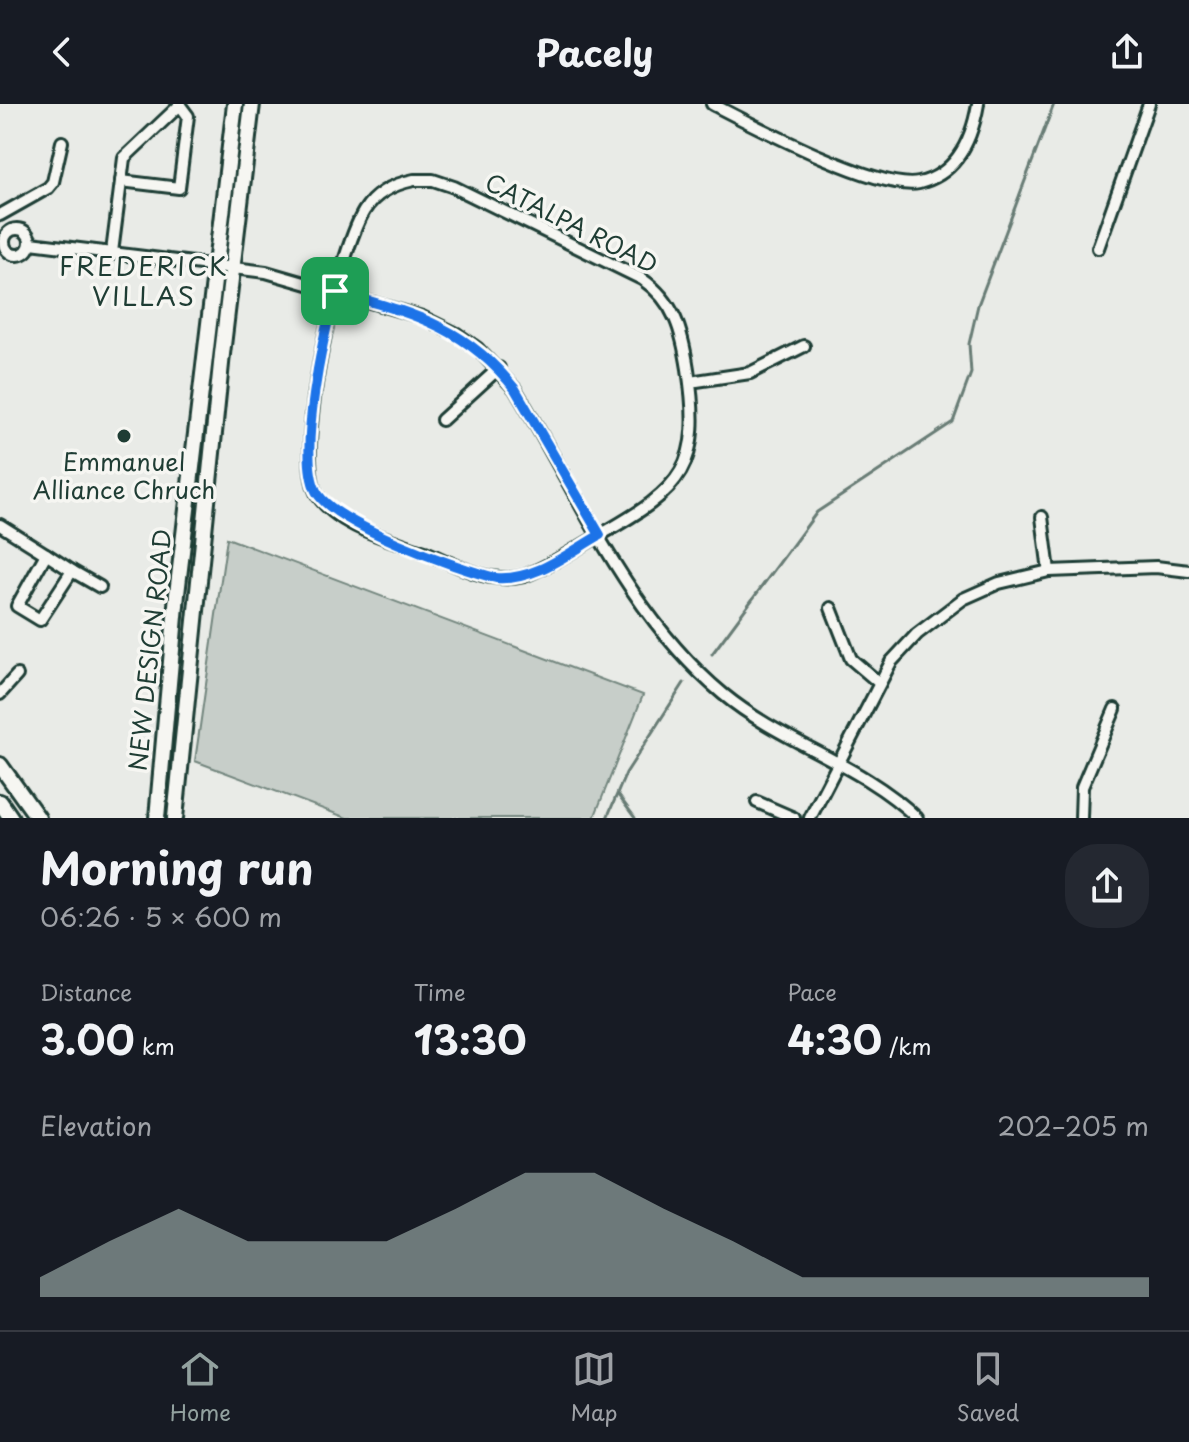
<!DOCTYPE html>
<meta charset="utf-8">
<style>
body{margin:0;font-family:"Playpen Sans",sans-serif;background:#242831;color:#f1f3f6;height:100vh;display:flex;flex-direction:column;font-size:30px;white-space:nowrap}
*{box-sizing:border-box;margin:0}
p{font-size:26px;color:#9ea1a6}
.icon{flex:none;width:44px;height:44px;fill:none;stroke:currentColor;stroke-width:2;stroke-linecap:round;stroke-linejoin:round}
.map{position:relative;height:714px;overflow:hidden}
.details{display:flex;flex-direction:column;background:#171b24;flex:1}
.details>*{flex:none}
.pin{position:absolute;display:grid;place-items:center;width:68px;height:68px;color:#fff;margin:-34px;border-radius:16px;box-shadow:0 4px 12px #0006}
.round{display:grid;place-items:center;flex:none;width:84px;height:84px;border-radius:32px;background:#242831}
.headline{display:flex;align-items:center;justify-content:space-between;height:136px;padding:0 40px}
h1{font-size:44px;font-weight:700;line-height:60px}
.stats{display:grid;grid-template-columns:repeat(3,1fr);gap:12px;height:136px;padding:8px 40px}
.stats div{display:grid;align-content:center}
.stats b{font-size:40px;font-weight:700}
.stats small{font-size:22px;font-weight:400}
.stats p{font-size:22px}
.chart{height:224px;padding:16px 40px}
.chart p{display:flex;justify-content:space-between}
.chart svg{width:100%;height:144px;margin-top:8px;fill:#92a19f;opacity:.7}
header{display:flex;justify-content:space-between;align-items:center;height:104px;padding:0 40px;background:#171b24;font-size:36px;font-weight:700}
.tab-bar{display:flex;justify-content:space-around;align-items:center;height:112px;border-top:2px solid #363941;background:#171b24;font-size:22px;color:#9ea1a6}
.tab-bar a{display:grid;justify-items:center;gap:4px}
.tab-bar .current{color:#92a19f}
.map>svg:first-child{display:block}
.green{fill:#c7cec9;stroke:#73867e;stroke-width:2}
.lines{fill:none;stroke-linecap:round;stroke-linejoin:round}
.stream{stroke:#687c75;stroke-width:3}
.street-casing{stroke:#1f3d34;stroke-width:16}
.secondary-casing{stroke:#1f3d34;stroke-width:20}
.street{stroke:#f6f6f2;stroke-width:10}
.secondary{stroke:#f6f6f2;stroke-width:14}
.route-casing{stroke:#fff;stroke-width:16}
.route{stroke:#1a73e8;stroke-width:10}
.poi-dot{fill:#1f3d34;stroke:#f6f6f2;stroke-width:3}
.labels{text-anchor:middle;stroke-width:7;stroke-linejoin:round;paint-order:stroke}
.street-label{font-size:24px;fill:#1f3d34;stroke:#f6f6f2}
.poi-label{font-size:24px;fill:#1f3d34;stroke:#f6f6f2}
.neighbourhood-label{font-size:26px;letter-spacing:2px;fill:#1f3d34;stroke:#f6f6f2}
</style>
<header><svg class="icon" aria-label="back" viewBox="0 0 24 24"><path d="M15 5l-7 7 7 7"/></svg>Pacely<svg class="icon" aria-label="share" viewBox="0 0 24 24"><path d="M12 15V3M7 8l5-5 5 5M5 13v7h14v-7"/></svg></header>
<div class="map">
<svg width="1189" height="714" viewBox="0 0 1189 714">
<rect width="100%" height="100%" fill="#e9ebe7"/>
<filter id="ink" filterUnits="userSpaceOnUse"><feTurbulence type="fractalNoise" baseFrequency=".0125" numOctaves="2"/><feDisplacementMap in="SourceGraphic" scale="16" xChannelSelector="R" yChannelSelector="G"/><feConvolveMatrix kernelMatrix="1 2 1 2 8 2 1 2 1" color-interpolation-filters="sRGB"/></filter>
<g filter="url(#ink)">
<polygon class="green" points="227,434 643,591 594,714 347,714 195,657"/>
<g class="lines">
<g class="stream">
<polyline points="712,550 817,408 953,318 971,269 969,240 978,201 1054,0"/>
<polyline points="618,691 635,714"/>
<polyline points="607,714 626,669 684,579"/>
</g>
<g class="street-casing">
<g id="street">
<path d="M 712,0 C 751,20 879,88 919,79 C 957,70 972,35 978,0"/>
<path d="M 414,76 L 433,76 L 454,83 L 642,175 C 675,198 682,227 688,265 C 703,363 683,384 600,431 C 575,445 551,462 524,472 C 490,481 456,461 425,448 C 391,435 340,424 318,392 C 291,351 338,150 364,107 C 375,89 394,80 414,76 Z"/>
<polyline points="121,77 179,84 188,12 179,0"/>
<polyline points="0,111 48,84 53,78 62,38"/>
<circle cx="17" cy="138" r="13"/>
<path d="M 31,139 L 266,168 L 422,213 L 457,230 L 477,244 L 515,285 C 578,389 628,511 723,590 C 782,639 862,660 917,714"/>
<polyline points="1098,144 1149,0"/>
<polyline points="112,148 124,54 180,1"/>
<polyline points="690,278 750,269 804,242"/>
<polyline points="442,316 499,264"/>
<polyline points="1042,413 1049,467"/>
<polyline points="0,421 46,450 17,502 40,516 72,467 100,483"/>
<polyline points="46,450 72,467"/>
<polyline points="831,504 851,555 878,578"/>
<polyline points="0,590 17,571"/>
<polyline points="757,698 794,714"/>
<polyline points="810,714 891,558 917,530 963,495 999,479 1049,467 1156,463 1189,467"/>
<polyline points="1081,714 1082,683 1115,605"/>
</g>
</g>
<g class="secondary-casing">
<g id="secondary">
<polyline points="0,661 38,714"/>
<polyline points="0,698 11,714"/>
<polyline points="157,714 177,490 235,0"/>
<polyline points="175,714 222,250 252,0"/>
</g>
</g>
<use href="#street" class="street"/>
<use href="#secondary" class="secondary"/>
</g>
</g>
<g class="lines" filter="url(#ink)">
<g class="route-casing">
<path id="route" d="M 335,187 C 410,209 465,221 515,285 L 600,431 C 568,449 535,477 496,474 C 458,465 333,420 316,387 C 297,349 324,230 335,187 Z"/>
</g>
<use href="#route" class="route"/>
</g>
<circle class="poi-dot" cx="124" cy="332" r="8"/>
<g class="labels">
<g class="street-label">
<text transform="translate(571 120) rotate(27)" y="8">CATALPA ROAD</text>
<text transform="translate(151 546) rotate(-84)" y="8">NEW DESIGN ROAD</text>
</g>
<g class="poi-label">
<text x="124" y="367">Emmanuel<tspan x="124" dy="28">Alliance Chruch</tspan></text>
</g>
<g class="neighbourhood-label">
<text x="144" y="172">FREDERICK<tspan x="144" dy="30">VILLAS</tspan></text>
</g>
</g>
</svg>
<div class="pin" style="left:335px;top:187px;background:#1e9e55"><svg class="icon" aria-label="arrive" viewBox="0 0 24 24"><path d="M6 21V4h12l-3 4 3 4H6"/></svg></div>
</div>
<section class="details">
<div class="headline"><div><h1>Morning run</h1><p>06:26 · 5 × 600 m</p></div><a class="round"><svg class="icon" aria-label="share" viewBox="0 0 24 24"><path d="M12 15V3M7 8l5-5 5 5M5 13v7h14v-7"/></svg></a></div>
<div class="stats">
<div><p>Distance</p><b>3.00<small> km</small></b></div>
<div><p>Time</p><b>13:30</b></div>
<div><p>Pace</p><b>4:30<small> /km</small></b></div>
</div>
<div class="chart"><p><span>Elevation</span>202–205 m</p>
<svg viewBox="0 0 160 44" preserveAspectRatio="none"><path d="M0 44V38L10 27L20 17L30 27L40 27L50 27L60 17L70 6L80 6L90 17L100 27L110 38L120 38L130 38L140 38L150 38L160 38V44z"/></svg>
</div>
</section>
<nav class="tab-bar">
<a class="current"><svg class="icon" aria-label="home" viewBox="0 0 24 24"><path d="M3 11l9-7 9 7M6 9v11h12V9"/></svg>Home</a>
<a><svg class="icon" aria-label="map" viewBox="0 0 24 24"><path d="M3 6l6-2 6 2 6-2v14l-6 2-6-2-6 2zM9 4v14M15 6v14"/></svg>Map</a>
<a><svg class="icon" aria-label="saved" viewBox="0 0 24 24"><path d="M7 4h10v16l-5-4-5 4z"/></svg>Saved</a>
</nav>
